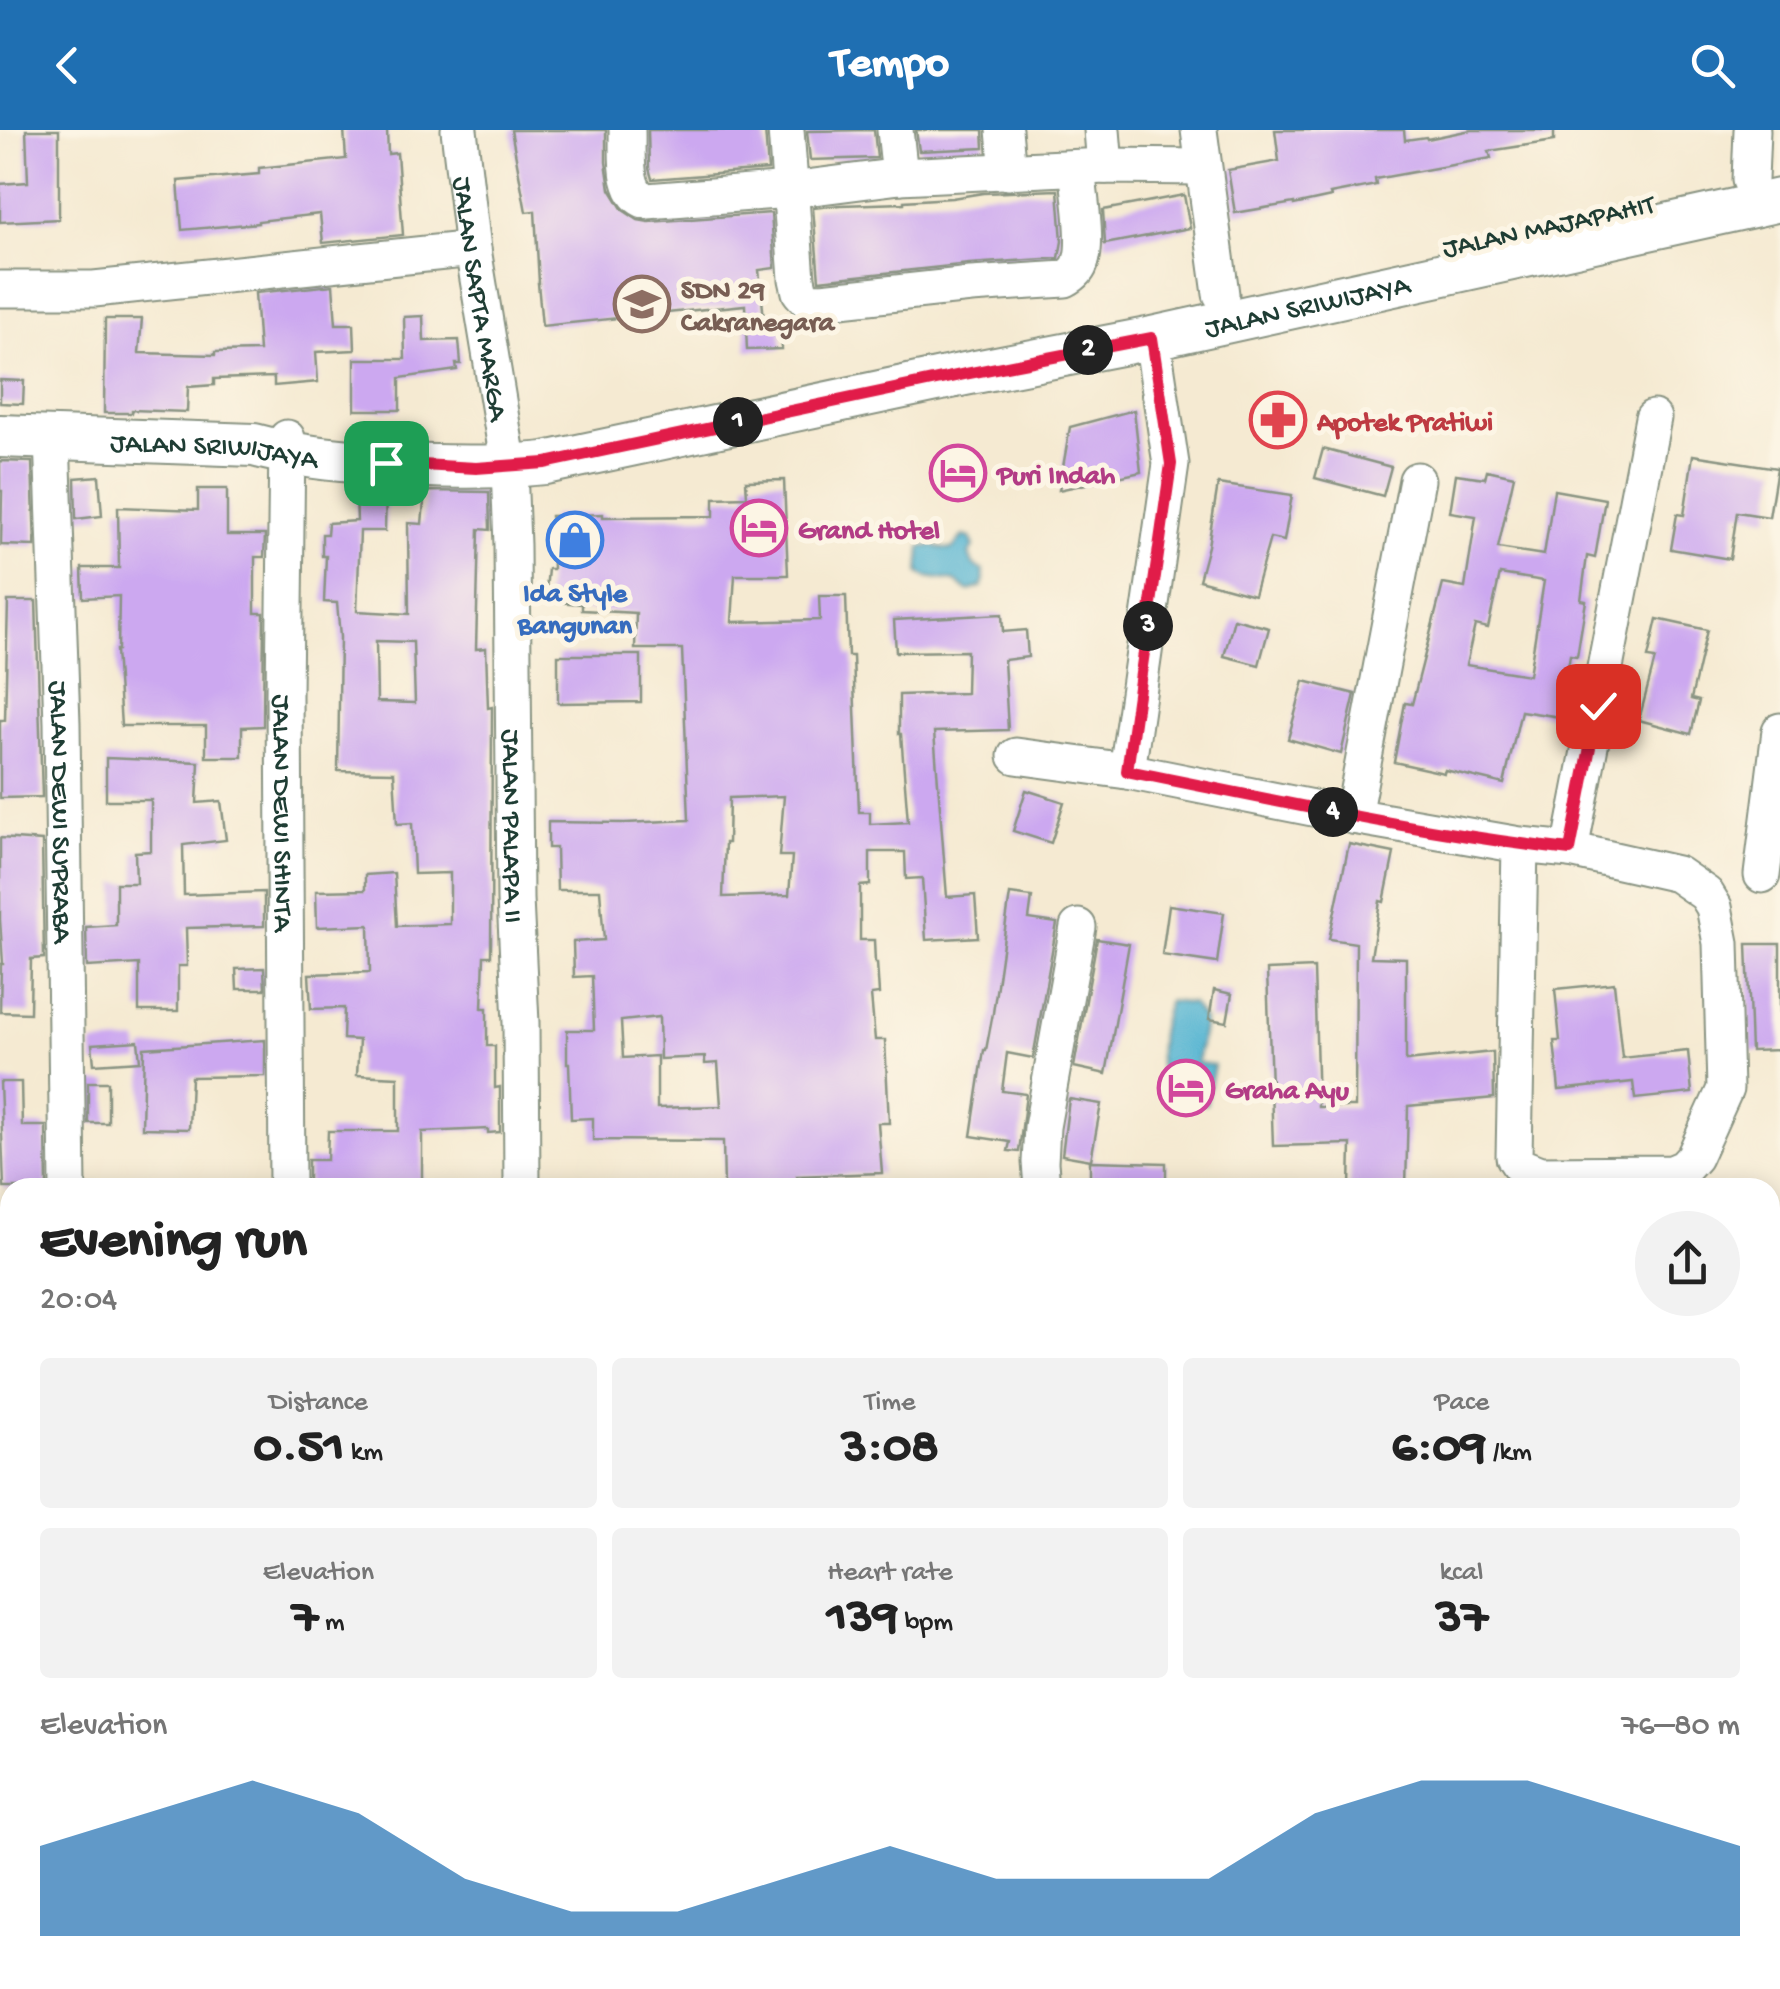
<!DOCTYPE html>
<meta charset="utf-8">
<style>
body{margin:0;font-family:"Gochi Hand",sans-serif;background:#f2f2f2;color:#222;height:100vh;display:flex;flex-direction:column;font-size:38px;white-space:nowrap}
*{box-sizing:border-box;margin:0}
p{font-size:32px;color:#767676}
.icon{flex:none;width:55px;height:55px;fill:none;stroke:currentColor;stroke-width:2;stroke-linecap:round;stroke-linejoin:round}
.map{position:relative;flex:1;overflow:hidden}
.drawer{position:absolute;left:0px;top:1048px;width:1780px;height:812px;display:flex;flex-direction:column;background:#fff;border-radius:30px 30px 0 0;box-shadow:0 5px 25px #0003}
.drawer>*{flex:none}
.pin{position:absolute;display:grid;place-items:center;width:85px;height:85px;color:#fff;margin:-42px;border-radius:20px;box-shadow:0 5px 15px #0006}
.km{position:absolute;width:50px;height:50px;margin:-25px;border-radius:50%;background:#222;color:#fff;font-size:28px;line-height:50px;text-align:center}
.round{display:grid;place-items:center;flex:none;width:105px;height:105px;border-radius:52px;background:#f2f2f2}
.overview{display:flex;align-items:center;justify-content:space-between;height:170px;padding:0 40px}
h1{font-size:55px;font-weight:800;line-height:75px}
.metrics{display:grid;grid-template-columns:repeat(3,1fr);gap:15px;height:170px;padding:10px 40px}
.metrics div{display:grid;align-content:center;border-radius:10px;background:#f2f2f2;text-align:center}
.metrics b{font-size:50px;font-weight:800}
.metrics small{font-size:28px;font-weight:400}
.metrics p{font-size:28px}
.chart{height:280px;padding:20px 40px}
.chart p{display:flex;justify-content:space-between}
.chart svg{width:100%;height:180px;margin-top:10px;fill:#1f6fb2;opacity:.7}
header{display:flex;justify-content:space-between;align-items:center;height:130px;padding:0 40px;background:#1f6fb2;color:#fff;font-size:45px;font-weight:800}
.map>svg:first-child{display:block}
.water{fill:#53b4d2;stroke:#397883;stroke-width:2.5}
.building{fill:#cca8f0;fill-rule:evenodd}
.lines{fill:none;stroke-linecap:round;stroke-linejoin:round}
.minor-casing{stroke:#8a9483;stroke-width:39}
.major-casing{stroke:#8a9483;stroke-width:46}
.minor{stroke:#fff;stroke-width:35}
.major{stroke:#fff;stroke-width:42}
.route-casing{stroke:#fff;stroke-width:20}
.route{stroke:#e11d48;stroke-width:12}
.labels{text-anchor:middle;stroke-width:10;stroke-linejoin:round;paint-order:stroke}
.street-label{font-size:28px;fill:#1f3d34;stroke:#fcf5e5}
.education-label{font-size:28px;font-weight:bold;fill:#785e54;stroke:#fcf5e5;text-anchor:start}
.health-label{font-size:28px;font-weight:bold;fill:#be3a42;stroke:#fcf5e5;text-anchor:start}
.hotel-label{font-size:28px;font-weight:bold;fill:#b23c85;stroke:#fcf5e5;text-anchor:start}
.shop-label{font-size:28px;font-weight:bold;fill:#366cbe;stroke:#fcf5e5}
</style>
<header><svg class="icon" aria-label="back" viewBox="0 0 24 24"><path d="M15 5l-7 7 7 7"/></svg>Tempo<svg class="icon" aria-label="search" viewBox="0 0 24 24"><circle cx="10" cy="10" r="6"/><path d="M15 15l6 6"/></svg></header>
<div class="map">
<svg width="1780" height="1859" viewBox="0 0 1780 1859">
<rect width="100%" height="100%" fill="#fcf5e5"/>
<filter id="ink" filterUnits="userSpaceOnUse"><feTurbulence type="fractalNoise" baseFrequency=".01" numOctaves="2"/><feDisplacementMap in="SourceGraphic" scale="20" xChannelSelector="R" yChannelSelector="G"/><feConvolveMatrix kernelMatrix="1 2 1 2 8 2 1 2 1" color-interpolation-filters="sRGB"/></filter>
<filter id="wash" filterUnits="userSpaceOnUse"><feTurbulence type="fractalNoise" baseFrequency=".0048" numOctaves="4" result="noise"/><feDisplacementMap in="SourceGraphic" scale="40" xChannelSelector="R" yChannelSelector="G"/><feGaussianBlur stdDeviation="2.25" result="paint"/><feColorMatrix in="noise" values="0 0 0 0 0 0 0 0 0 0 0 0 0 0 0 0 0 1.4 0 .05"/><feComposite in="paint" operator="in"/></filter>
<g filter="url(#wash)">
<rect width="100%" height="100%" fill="#f5ead2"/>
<g class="water">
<path d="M 963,406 L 971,408 L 974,417 L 969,424 L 973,435 L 983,441 L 984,449 L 982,457 L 968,461 L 955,451 L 926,447 L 919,443 L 921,417 C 933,414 940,419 952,419 Z"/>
<path d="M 1169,871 L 1192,874 L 1204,891 L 1197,933 L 1214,935 L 1206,974 L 1168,971 C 1155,940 1156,901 1169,871 Z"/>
</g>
<g id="blocks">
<g class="building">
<polygon points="26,0 59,0 59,89 0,92 0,54 28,52"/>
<polygon points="344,0 387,0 388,24 397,23 403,105 323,113 320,84 258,91 258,93 182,100 178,51 259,44 259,38 346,29"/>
<polygon points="511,0 606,0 606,32 610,59 623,80 638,90 649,92 771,83 775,138 759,140 764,189 780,189 782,219 747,220 745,175 542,196 538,153 539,153 535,81 526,82"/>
<polygon points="648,0 765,0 768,40 652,49 649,38"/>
<polygon points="874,0 877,28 810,30 807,1"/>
<polygon points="916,0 983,0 984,18 919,21"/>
<polygon points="1275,0 1404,0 1405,10 1426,7 1427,9 1471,0 1554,0 1554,11 1489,21 1491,28 1375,49 1376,55 1330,64 1331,67 1294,75 1294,73 1235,83 1228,40 1279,31"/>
<polygon points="1058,60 1062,111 1059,128 969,134 819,150 813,78 840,75 904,73 904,71 952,68 983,63"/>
<polygon points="1184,65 1190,98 1105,114 1103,80"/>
<polygon points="333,155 336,194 354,194 355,220 316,222 318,252 274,256 274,247 214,249 214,255 188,257 187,282 132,280 132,283 104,283 105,189 142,189 139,223 215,225 215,222 259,221 255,163"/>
<polygon points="423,186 424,211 459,210 461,234 456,234 457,240 400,248 400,280 355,280 355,229 405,229 404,187"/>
<polygon points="0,250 24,251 23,274 0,273"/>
<polygon points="1134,280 1141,342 1059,360 1070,297"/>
<polygon points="1323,319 1391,337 1383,366 1315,348"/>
<polygon points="1693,325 1777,338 1769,387 1737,382 1730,429 1671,419 1677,384 1684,385"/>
<polygon points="0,331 32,332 35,416 1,415 2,361 0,361"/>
<path d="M 1487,340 L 1514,346 L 1498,418 L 1544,425 L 1554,360 L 1605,369 L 1595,428 L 1587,426 L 1581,470 L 1586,471 L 1577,526 L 1570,525 L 1560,587 L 1521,581 L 1504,654 L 1445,640 L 1444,643 L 1394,632 L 1405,573 L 1412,574 L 1443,454 L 1465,458 L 1476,386 L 1450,382 L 1456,344 L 1485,348 ZM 1500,444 L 1544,451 L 1529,545 L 1466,535 L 1475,495 L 1488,498 Z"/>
<polygon points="99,346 102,386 76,389 75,348"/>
<path d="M 784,350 L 788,445 L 735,445 L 732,492 L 820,490 L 819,466 L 846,466 L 848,526 L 853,526 L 859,682 L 870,682 L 870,694 L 908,692 L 901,604 L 899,604 L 899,565 L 966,563 L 967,521 L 896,522 L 894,490 L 1002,484 L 1003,502 L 1026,500 L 1028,527 L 1004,530 L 1008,600 L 934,602 L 947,767 L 975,765 L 978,807 L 926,810 L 922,748 L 906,749 L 905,722 L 870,722 L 870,755 L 860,756 L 860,810 L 874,810 L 875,833 L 877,833 L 879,864 L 871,865 L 875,910 L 885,910 L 889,993 L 878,993 L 882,1043 L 797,1046 L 798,1058 L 724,1058 L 723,1011 L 593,1010 L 593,988 L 571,989 L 569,933 L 567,933 L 567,900 L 594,900 L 592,846 L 574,847 L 573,812 L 604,810 L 600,760 L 557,760 L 556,718 L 548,718 L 548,692 L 625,693 L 689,690 L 682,519 L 635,519 L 636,483 L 582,480 L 582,474 L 545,471 L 548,439 L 553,439 L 551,386 L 603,384 L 603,387 L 714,386 L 714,368 L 747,367 L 746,351 ZM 784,666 L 779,726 L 792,726 L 789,765 L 723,767 L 725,713 L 728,713 L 729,668 ZM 659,887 L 660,929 L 705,927 L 705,934 L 718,933 L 721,976 L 657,978 L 657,926 L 623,928 L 621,891 Z"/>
<polygon points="1218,354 1292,365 1284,411 1270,408 1254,465 1199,450 1208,416"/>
<path d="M 365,357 L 386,359 L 385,401 L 360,401 L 357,481 L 409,484 L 408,393 L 422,394 L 425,361 L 489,362 L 490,400 L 479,399 L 476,519 L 486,518 L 488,578 L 492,577 L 491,826 L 484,826 L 482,878 L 487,878 L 487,916 L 495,916 L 495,958 L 500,957 L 500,1002 L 488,1003 L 488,999 L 422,1002 L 422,1058 L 308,1058 L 308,1030 L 327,1030 L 328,1001 L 398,1001 L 398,947 L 357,945 L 359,910 L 343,909 L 344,878 L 311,879 L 309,844 L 370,842 L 369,795 L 317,797 L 316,761 L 365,760 L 365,745 L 394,743 L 397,796 L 450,794 L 450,743 L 414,744 L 412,693 L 397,694 L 394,642 L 338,641 L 340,507 L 337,473 L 324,472 L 326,426 L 322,426 L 322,404 L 327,404 L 328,393 L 357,391 L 356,364 L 365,365 ZM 376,511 L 413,512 L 415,573 L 377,572 Z"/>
<polygon points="198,359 227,359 227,405 265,405 264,427 255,427 255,483 264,483 263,596 242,597 242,627 206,627 206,596 121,596 116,520 118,520 119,466 83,468 82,438 119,438 118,377 198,380"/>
<polygon points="8,471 36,471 42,667 0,668 0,590 5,590"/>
<polygon points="1234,489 1269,498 1259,535 1224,526"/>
<polygon points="1657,489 1707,500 1691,569 1699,571 1691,604 1639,590 1655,529 1648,528"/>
<polygon points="558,525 641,525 641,572 558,573"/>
<polygon points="1304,551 1355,564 1341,624 1288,609"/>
<polygon points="106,628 199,632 197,673 221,671 226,710 183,715 184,765 264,762 264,796 186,798 187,836 178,836 178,881 139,881 139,834 87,837 86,797 116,795 116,753 136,753 135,722 151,721 151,670 106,670"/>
<polygon points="1026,660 1064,672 1051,713 1013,701"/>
<polygon points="0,708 42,711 44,828 31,829 30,883 0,882 1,834 3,834 0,790"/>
<polygon points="1349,714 1394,723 1384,772 1380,771 1371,827 1406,828 1406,931 1493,922 1494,968 1408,976 1406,1058 1350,1058 1351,1014 1273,1016 1267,840 1314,838 1318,977 1355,977 1356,813 1329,809"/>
<polygon points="1010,764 1032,767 1029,789 1057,793 1033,928 1007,923 1002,961 1026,964 1019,1022 1008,1021 1010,1012 971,1006 984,920 986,920 993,883"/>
<polygon points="1169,775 1224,783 1217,833 1162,825"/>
<polygon points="1097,809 1129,814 1106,944 1074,937"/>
<polygon points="1747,814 1780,814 1780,920 1751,921"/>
<polygon points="264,838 265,859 237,859 236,839"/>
<polygon points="1614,853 1622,928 1688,921 1692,963 1635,969 1633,952 1559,960 1554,911 1560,911 1555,859"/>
<polygon points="1214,860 1232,864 1227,892 1209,889"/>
<polygon points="265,910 265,946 191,947 189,999 142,998 144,918"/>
<polygon points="138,911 140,931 94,934 92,914"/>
<polygon points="0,952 21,952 22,996 46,996 47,1058 4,1058"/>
<rect x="88" y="952" width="20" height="41"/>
<polygon points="1069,969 1101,974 1091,1030 1062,1025"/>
<polygon points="1090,1031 1166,1033 1166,1058 1090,1058"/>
</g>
</g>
</g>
<g filter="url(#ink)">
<use href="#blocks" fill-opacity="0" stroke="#8a9483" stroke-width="2.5"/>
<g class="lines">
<g class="minor-casing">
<g id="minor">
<path id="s1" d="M 459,0 L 473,119 L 509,337 L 512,415 L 515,769 L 521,893 L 522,1058"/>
<path d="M 627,0 C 628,22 622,64 647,71 L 790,60 L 900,46 L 1105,36 L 1202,37"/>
<path d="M 786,0 L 797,149 L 800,162 L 807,170 L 822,171 L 971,155 L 1065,149 C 1073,145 1079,140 1081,131 C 1088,111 1079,60 1077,38"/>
<polyline points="895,0 900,46"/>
<polyline points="1004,0 1008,42"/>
<polyline points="1102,0 1105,36"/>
<polyline points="1199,0 1221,164"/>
<polyline points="1750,50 1752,0"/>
<polyline points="0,159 94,159 473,119"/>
<path id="s2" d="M 52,307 L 62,593 L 68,1058"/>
<path id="s3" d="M 287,308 L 284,566 L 287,1058"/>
<polyline points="1016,626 1127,641 1353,686 1520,715 1570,720 1677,744 1706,764 1714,777 1721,813 1725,959 1694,1027 1684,1038 1672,1043 1540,1044 1520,1036 1514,1027 1520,715"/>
<polyline points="1127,641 1171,334 1152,208"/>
<polyline points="1353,686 1417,350"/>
<polyline points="1570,720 1653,288"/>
<polyline points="1762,745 1780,601"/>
<polyline points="1042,1058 1040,1032 1042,997 1078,797"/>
<polyline points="0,1203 10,1203"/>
<polyline points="1770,1264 1780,1266"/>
<polyline points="81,1850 81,1859"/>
<polyline points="295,1850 296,1859"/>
<polyline points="539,1850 540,1859"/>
</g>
</g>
<g class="major-casing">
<g id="major">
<path id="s4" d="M 0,306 L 254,315 C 294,326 334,330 376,333 C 433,337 488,339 545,333 L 965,244 L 1152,208 L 1780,70"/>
</g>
</g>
<use href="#minor" class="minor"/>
<use href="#major" class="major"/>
</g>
</g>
<g class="lines" filter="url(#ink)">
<g class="route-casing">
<path id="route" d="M 386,333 L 476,338 L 545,333 L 965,244 L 1152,208 L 1171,334 L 1127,641 C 1274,670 1421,703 1570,720 L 1598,576"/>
</g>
<use href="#route" class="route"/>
</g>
<defs>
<g id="school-ring" transform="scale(2.875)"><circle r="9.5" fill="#fcf5e5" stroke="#8d6e63" stroke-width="1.5"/><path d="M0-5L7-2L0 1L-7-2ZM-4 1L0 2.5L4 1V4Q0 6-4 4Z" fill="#8d6e63"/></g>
<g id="pharmacy-ring" transform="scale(2.875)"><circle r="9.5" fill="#fcf5e5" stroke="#e0444e" stroke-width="1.5"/><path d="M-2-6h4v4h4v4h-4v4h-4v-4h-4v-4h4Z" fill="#e0444e"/></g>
<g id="hotel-ring" transform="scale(2.875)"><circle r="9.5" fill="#fcf5e5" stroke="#d1479c" stroke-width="1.5"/><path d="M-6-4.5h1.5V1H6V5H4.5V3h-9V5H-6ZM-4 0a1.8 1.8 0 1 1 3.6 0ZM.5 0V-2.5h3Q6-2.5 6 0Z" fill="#d1479c"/></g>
<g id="shop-ring" transform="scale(2.875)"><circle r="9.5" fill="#fcf5e5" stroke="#3f7fe0" stroke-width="1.5"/><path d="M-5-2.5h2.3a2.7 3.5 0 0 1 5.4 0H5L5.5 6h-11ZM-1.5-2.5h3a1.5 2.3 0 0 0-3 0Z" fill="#3f7fe0"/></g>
</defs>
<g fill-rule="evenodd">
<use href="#school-ring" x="642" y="174"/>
<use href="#pharmacy-ring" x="1278" y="290"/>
<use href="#hotel-ring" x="958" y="343"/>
<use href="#hotel-ring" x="759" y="398"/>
<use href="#shop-ring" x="575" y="410"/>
<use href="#hotel-ring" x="1186" y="958"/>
</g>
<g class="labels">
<g class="street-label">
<text transform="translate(1548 94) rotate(-12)" y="10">JALAN MAJAPAHIT</text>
<text dy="10" stroke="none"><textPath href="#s1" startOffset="170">JALAN SAPTA MARGA</textPath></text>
<text dy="10" stroke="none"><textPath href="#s4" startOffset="1325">JALAN SRIWIJAYA</textPath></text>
<text dy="10" stroke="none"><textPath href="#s4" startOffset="215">JALAN SRIWIJAYA</textPath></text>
<text dy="10" stroke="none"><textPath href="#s2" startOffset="375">JALAN DEWI SUPRABA</textPath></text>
<text dy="10" stroke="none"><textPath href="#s3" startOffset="375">JALAN DEWI SHINTA</textPath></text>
<text dy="10" stroke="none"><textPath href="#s1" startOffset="700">JALAN PALAPA II</textPath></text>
</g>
<g class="education-label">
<text x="681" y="168">SDN 29<tspan x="681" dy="32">Cakranegara</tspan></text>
</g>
<g class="health-label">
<text x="1317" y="300">Apotek Pratiwi</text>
</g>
<g class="hotel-label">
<text x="997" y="353">Puri Indah</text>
<text x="798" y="408">Grand Hotel</text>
<text x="1225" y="968">Graha Ayu</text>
</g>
<g class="shop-label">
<text x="575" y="471">Ida Style<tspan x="575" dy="32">Bangunan</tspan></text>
</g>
</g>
</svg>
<div class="pin" style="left:386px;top:333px;background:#1e9e55"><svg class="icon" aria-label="arrive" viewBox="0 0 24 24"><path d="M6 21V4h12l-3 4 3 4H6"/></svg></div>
<div class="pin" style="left:1598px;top:576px;background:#d93025"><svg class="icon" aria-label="check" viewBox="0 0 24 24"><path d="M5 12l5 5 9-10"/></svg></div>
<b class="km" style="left:738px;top:292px">1</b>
<b class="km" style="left:1088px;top:220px">2</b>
<b class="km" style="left:1148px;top:496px">3</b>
<b class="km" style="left:1333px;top:682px">4</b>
<section class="drawer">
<div class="overview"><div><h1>Evening run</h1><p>20:04</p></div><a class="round"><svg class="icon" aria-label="share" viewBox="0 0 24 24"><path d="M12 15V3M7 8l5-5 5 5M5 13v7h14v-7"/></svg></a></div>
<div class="metrics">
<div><p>Distance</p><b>0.51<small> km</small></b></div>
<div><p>Time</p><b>3:08</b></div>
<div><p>Pace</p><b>6:09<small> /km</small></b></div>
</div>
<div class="metrics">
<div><p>Elevation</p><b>7<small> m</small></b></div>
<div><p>Heart rate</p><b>139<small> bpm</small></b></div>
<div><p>kcal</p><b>37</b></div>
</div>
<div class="chart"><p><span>Elevation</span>76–80 m</p>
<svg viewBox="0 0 160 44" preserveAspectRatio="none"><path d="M0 44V22L10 14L20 6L30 14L40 30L50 38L60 38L70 30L80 22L90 30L100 30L110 30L120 14L130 6L140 6L150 14L160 22V44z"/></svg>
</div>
</section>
</div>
